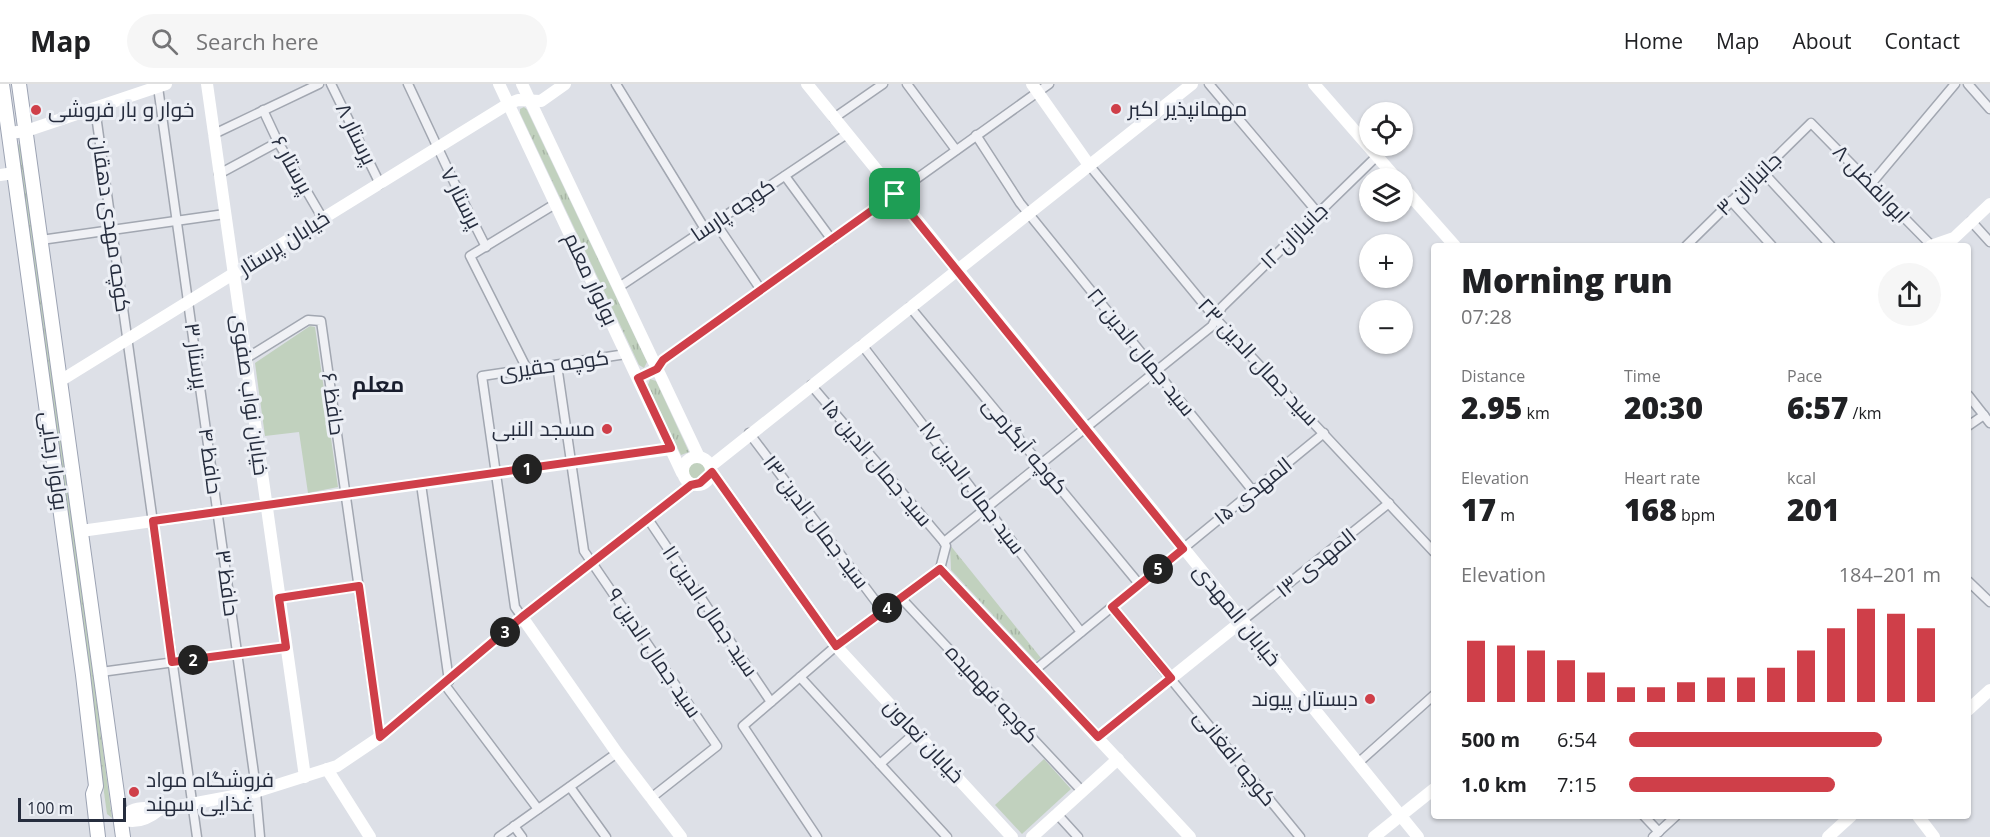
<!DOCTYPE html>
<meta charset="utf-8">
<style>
body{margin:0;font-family:"Open Sans",Cairo,sans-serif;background:#f6f6f6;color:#202124;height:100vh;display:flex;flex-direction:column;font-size:22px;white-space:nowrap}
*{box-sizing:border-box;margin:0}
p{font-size:20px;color:#757577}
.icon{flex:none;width:33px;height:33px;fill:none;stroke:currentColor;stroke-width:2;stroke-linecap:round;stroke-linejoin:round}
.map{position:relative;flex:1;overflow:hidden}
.drawer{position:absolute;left:1431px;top:159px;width:540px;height:576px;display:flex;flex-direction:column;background:#fff;border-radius:6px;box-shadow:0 2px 4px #0004}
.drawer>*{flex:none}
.buttons{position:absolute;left:1359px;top:18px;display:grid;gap:12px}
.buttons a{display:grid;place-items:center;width:54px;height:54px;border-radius:50%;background:#fff;box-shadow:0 2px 4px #0004;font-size:30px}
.scale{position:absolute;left:18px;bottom:15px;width:108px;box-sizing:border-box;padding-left:6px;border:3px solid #262d3e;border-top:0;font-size:16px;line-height:21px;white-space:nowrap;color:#262d3e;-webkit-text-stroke:4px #eceff5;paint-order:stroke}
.pin{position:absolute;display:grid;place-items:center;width:51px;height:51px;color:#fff;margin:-26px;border-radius:12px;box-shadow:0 3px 9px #0006}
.km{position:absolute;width:30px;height:30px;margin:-15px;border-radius:50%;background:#222;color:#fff;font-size:16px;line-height:30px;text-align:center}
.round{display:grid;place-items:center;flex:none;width:63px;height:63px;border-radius:32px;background:#f6f6f6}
.head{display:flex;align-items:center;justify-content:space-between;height:102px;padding:0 30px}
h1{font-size:33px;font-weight:800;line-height:45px}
.stats{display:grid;grid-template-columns:repeat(3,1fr);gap:9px;height:102px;padding:6px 30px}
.stats div{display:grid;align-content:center}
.stats b{font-size:30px;font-weight:800}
.stats small{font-size:16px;font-weight:400}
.stats p{font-size:16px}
.chart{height:168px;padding:12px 30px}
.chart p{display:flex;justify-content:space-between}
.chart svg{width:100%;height:108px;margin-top:6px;stroke:#cf3f49;stroke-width:6}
ul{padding:0 30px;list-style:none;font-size:20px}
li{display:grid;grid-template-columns:96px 72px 1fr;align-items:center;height:45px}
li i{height:15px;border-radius:8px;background:#cf3f49}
header{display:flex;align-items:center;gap:36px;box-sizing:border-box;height:84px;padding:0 30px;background:#fff;border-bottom:2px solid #e0e0e0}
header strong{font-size:28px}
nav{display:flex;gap:33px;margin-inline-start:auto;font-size:21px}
.search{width:420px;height:54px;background:#f6f6f6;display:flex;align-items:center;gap:15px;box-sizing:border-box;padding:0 21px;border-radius:33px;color:#757577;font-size:22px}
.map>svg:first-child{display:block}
.grass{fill:url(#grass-tufts)}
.park{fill:#c1d1be}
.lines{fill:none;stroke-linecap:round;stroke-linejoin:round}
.street-casing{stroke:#a2a7b1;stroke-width:11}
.primary-casing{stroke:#9ca3b3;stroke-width:16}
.street{stroke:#f0f1f5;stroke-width:8}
.secondary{stroke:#fff;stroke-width:12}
.primary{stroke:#fff;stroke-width:14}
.route-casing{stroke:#fff;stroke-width:12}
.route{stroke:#cf3f49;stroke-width:8}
.poi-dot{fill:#cf3f49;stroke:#eceff5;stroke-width:2}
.labels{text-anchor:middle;stroke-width:6;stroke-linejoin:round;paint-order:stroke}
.poi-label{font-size:21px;fill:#262d3e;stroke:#eceff5;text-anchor:start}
.street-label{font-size:21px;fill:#262d3e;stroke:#eceff5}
.neighbourhood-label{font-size:22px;font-weight:bold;fill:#191e2e;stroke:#eceff5}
</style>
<header>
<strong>Map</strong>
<div class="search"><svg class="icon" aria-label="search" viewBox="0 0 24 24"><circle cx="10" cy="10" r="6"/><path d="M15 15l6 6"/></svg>Search here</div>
<nav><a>Home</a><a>Map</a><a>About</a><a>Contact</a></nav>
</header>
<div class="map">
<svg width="1990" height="753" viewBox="0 0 1990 753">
<defs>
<pattern id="grass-tufts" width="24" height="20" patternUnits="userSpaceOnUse" patternTransform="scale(1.5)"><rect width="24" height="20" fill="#c1d1be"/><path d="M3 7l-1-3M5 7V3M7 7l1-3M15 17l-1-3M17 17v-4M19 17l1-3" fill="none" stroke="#a6b4a4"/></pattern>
</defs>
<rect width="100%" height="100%" fill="#dde0e7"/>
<g class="grass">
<polygon points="524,23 527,26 647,278 644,284 639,281 520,29 520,25"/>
<polygon points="20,59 23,61 112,734 107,730 15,64"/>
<polygon points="650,295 656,297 689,368 681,371 648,301"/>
<circle cx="697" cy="387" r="9"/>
<polygon points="950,461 1041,574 1036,577 951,486"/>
</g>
<g class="park">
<polygon points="310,242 315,243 338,403 308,409 299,348 265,352 255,279"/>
<polygon points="1044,675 1071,705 1022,750 995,721"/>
</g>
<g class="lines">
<g class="street-casing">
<g id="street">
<polyline points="331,0 380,100"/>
<path d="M 408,0 C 434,55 458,109 486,163"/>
<polyline points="616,0 705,145"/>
<polyline points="907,0 956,66"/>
<polyline points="1209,0 1318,129"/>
<polyline points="1968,0 1990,25"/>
<polyline points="158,3 255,697 260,753"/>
<polyline points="95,24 197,753"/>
<polyline points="263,26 278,58 323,135"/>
<polyline points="834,34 883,0"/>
<polyline points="214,50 319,0"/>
<polyline points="976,51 1020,119 1253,407"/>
<polyline points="1089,81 1216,235 1434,468"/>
<polyline points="1762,87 1831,162"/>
<polyline points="219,90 278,58"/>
<polyline points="785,92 832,156"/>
<polyline points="1871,100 1955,0"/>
<polyline points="1731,117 1772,162"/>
<polyline points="1971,137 1990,158"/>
<polyline points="715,138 761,206"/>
<polyline points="41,156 225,130"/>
<polyline points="1686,162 1811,39 1932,162"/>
<polyline points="619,203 847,50"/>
<polyline points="910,223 1140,501"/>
<polyline points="862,261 1081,548"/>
<polyline points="245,275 308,236 321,237 380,653"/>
<polyline points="557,281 584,467 717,662 651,714"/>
<polyline points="527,285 470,172 555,120"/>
<polyline points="657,285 663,276 1049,0"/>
<polyline points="811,301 944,458"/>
<polyline points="1968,311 1990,339"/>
<polyline points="1968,342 1984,331"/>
<polyline points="749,349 883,527"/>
<polyline points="421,400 449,597"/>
<polyline points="648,435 771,618"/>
<polyline points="944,458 1212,242 1222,223 1377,72"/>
<polyline points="940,485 946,462 944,458"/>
<polyline points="1968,497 1990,518"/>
<polyline points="279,514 359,502"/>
<polyline points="901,514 1082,707"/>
<polyline points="1112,523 1300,753"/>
<polyline points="522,533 515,523 482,292 626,270"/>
<polyline points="1242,537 1389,419"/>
<polyline points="1035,586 1324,349"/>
<polyline points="101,588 286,563"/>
<polyline points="800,593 947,753"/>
<polyline points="445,601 538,725"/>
<polyline points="1358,679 1434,611"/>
<polyline points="880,680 916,648"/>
<polyline points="570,703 606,753"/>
<polyline points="1057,730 1078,753"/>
<polyline points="1644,732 1659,748"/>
<polyline points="514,742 522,753"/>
<polyline points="499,753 617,669"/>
<polyline points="817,753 743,642 836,562"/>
<polyline points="1653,753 1676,732"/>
</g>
</g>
<g class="primary-casing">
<g id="primary">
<polyline points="2,0 83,591 96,702 93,710 98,753"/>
<polyline points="19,0 123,753"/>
</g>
</g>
<use href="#street" class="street"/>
<g class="secondary">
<polyline points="207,0 305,693"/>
<polyline points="499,0 682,389"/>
<polyline points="522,0 699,373"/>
<polyline points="807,0 1418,753"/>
<polyline points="1032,0 1089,81"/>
<polyline points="1314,0 1396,94"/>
<polyline points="9,49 26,47 166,0"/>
<polyline points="0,91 14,89"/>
<polyline points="1402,102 1455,162"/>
<polyline points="1931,162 1954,154 1990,120"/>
<polyline points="60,297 508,20 518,16 541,17 565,0"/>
<circle cx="697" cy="387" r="14"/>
<polyline points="712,381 1192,0"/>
<polyline points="712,388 836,562 1012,753"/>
<polyline points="81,447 671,365"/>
<polyline points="522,533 617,669 681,753"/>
<polyline points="836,562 940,485 1190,753"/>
<polyline points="1968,626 1990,606"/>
<polyline points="1098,653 1242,537"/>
<polyline points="327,685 370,753"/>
<path d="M 159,726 C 148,735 135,740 121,735 C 131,723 144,722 159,726 L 255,708 L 337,682 L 380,653 L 522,533 L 691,401"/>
<polyline points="1918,732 1934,753"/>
<polyline points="1032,753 1118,675"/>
<polyline points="1374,753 1434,705"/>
<polyline points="1828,753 1851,732"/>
</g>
<use href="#primary" class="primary"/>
</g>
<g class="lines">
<g class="route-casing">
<polygon id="route" points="895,110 1183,465 1112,523 1171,594 1098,653 940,485 836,562 712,388 700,399 691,401 522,533 380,653 359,502 279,514 286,563 172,578 153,437 671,364 638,294 657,285 663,276"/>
</g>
<use href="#route" class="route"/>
</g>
<g class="poi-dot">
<circle cx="1116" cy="25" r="6"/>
<circle cx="36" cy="26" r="6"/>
<circle cx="607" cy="345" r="6"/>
<circle cx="1370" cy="615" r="6"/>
<circle cx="134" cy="708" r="6"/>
</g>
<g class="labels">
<g class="poi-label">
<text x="1128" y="32">مهمانپذیر اکبر</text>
<text x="48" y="33">خوار و بار فروشی</text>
<text x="595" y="352" text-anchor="end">مسجد النبی</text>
<text x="1358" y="622" text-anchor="end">دبستان پیوند</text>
<text x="146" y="703">فروشگاه مواد<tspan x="146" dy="24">غذایی سهند</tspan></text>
</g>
<g class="street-label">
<text transform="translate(356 50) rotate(64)" y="7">پرستار ۸</text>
<text transform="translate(292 81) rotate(61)" y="7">پرستار ۶</text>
<text transform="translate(1749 100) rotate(-44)" y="7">جانبازان ۳</text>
<text transform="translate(1871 100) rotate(46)" y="7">ابوالفضل ۸</text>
<text transform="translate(461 114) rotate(63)" y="7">پرستار ۷</text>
<text transform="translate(733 126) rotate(-34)" y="7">کوچه پارسا</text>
<text transform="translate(111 140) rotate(82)" y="7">کوچه مهدی دهقان</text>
<text transform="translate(1294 152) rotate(-44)" y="7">جانبازان ۱۲</text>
<text transform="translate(284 159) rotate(-32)" y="7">خیابان پرستار</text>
<text transform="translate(591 195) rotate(65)" y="7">بولوار معلم</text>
<text transform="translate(1141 268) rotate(51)" y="7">سید جمال الدین ۲۱</text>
<text transform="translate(196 272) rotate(82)" y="7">پرستار ۳</text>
<text transform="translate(1258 278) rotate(47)" y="7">سید جمال الدین ۲۳</text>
<text transform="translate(554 281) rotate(-8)" y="7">کوچه حقیری</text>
<text transform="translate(250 311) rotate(82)" y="7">خیابان نواب صفوی</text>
<text transform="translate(333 320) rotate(82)" y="7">حافظ ۶</text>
<text transform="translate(1025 362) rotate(50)" y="7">کوچه آبگرمی</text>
<text transform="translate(54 377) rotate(82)" y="7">بولوار رجایی</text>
<text transform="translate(210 377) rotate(82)" y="7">حافظ ۴</text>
<text transform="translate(877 379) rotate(50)" y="7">سید جمال الدین ۱۵</text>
<text transform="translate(972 404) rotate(53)" y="7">سید جمال الدین ۱۷</text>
<text transform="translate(1253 407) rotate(-39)" y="7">المهدی ۱۵</text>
<text transform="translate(816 438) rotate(53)" y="7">سید جمال الدین ۱۳</text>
<text transform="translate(1316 479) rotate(-39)" y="7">المهدی ۱۳</text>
<text transform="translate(227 499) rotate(82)" y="7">حافظ ۳</text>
<text transform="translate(710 527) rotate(56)" y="7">سید جمال الدین ۱۱</text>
<text transform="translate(1237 531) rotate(51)" y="7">خیابان المهدی</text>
<text transform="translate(654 569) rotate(56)" y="7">سید جمال الدین ۹</text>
<text transform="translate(992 610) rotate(47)" y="7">کوچه فهمیده</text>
<text transform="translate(924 657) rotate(47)" y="7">خیابان تعاون</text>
<text transform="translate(1235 674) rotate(51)" y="7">کوچه افغانی</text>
</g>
<g class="neighbourhood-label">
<text x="378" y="308">معلم</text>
</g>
</g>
</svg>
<div class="buttons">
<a><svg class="icon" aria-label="locate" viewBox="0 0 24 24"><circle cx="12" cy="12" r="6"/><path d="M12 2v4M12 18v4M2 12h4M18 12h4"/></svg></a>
<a><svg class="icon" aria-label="layers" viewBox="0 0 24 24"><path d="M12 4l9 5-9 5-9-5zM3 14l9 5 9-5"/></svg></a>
<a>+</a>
<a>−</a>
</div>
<div class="scale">100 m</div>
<div class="pin" style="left:895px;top:110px;background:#1e9e55"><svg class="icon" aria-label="arrive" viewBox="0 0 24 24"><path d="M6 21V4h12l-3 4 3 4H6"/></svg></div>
<b class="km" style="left:527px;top:385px">1</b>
<b class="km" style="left:193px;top:576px">2</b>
<b class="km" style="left:505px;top:548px">3</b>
<b class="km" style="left:887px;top:524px">4</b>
<b class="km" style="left:1158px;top:485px">5</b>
<section class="drawer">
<div class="head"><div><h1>Morning run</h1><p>07:28</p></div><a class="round"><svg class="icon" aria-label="share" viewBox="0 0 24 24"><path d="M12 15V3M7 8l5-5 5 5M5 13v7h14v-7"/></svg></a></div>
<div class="stats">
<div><p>Distance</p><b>2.95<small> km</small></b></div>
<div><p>Time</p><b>20:30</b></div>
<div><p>Pace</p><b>6:57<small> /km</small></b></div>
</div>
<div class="stats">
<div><p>Elevation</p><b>17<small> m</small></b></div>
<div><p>Heart rate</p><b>168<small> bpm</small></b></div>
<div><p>kcal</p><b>201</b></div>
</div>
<div class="chart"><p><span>Elevation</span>184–201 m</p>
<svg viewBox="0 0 160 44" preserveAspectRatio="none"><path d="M5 44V19M15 44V21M25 44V23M35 44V27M45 44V32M55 44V38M65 44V38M75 44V36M85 44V34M95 44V34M105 44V30M115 44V23M125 44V14M135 44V6M145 44V8M155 44V14"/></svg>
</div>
<ul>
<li><b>500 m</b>6:54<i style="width:81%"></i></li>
<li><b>1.0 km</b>7:15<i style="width:66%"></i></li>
</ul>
</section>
</div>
